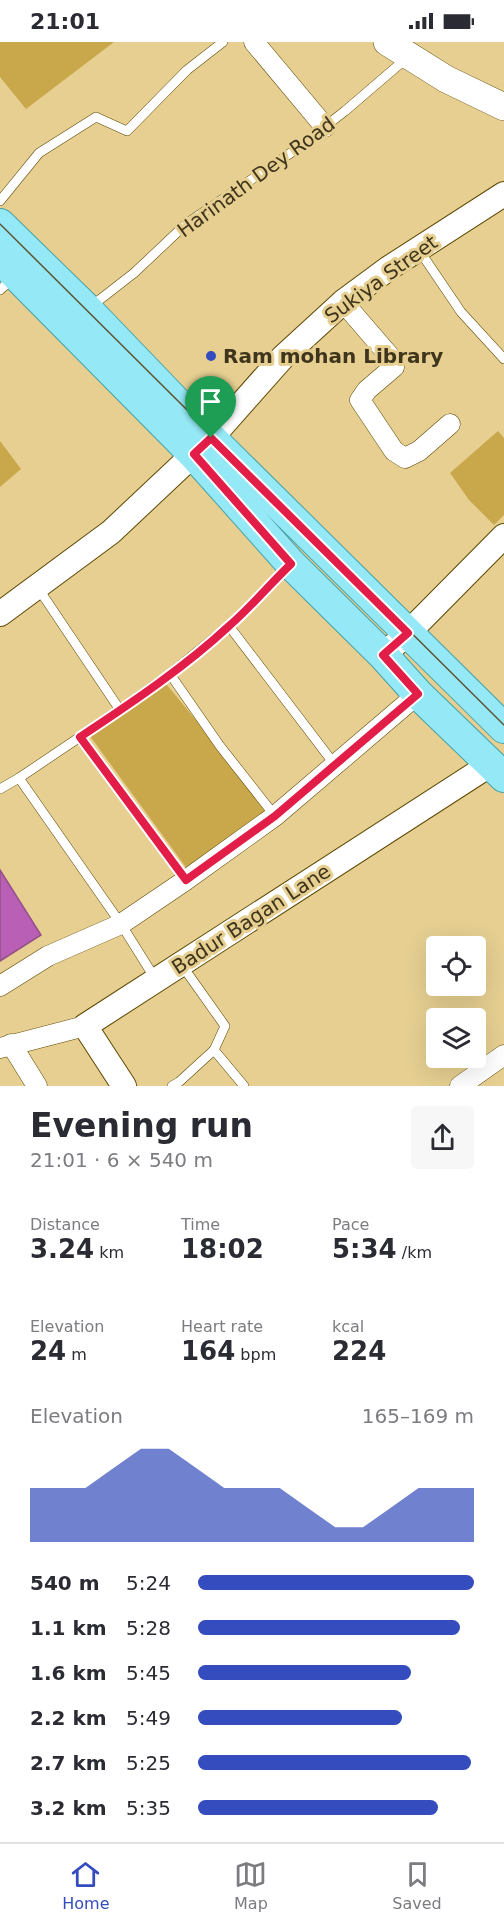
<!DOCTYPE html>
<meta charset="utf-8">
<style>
body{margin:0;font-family:"DejaVu Sans",sans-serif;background:#f7f7f7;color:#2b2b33;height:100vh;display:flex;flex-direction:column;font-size:22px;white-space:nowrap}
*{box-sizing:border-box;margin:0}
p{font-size:20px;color:#7c7c81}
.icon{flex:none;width:33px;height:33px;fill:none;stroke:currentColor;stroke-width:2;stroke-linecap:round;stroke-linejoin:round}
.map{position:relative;height:1044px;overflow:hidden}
.details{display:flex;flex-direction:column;background:#fff;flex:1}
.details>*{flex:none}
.buttons{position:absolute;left:426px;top:894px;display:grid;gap:12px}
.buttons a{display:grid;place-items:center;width:60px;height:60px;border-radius:6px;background:#fff;box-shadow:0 6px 24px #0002;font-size:30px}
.pin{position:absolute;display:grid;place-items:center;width:51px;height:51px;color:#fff;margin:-62px -26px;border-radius:50% 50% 50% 0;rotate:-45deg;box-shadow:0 0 6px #0007}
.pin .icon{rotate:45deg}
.round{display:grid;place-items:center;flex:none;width:63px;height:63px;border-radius:6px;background:#f7f7f7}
.head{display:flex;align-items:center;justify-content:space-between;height:102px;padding:0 30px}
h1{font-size:33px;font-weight:600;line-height:45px}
.stats{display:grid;grid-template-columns:repeat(3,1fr);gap:9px;height:102px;padding:6px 30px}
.stats div{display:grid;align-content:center}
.stats b{font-size:26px;font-weight:600}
.stats small{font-size:16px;font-weight:400}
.stats p{font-size:16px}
.chart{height:168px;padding:12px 30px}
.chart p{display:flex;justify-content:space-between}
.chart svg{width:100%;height:108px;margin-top:6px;fill:#344cbd;opacity:.7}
ul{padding:0 30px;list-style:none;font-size:20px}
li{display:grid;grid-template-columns:96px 72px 1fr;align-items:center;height:45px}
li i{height:15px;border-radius:8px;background:#344cbd}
.status{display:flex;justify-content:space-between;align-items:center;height:42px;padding:0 30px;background:#fff;direction:ltr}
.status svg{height:16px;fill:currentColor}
.dock{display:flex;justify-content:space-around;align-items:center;height:84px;border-top:2px solid #e1e1e2;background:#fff;font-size:16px;color:#7c7c81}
.dock a{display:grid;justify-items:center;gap:3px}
.dock .on{color:#344cbd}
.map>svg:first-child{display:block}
.green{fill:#c9a84c}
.water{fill:#ba5fb6;stroke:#955288;stroke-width:1.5}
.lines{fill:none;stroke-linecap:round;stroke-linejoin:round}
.service-casing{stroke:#5d4802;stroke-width:10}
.minor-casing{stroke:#5d4802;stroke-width:21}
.tertiary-casing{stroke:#5d4802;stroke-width:26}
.secondary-casing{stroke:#5d4802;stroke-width:28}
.primary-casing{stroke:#48a1a6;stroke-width:32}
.service{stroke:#fff;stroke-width:9}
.minor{stroke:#fff;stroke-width:20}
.tertiary{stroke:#fff;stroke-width:24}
.secondary{stroke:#fff;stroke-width:27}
.primary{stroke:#95e9f6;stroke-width:30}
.tram{stroke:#5f5333;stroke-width:1.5}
.route-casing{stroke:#fff;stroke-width:12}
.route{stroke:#e11d48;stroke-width:8}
.poi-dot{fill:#344cbd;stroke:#e6cf91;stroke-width:2}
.labels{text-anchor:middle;stroke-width:6;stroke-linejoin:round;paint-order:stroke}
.street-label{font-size:20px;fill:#3e351c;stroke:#e6cf91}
.poi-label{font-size:20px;font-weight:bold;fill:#3e351c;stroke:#e6cf91;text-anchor:start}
</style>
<div class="status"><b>21:01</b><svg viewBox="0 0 49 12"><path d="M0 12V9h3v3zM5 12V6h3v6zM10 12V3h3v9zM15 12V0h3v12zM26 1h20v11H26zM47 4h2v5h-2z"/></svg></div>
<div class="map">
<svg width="504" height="1044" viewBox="0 0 504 1044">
<rect width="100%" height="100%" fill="#e6cf91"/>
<g class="green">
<polygon points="0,0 114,0 26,67 0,35"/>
<polygon points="498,389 504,396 504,473 494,483 469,458 450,431"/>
<polygon points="0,399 21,427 0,445"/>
<polygon points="162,637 275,774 188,828 87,690"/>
</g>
<polygon class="water" points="0,828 41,893 0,919"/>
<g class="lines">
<g class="service-casing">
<g id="service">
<polyline points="0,159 39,111 96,75 127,89 187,28 223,0"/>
<polyline points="419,208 461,270 504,317"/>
<polyline points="0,248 14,235"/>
<polyline points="89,266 134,231 186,182 292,110 345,69 408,15"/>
<polyline points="38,546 120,668"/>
<polyline points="229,584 335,723"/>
<polyline points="170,632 220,704 275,774"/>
<polyline points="80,695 186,838"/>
<polyline points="19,736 121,882 156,938"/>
<polyline points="0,747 19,736 120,668 170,632 229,584 289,524"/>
<polyline points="181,922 225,984 214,1008 244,1044"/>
<polyline points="172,1044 179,1040 214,1008"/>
</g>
</g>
<g class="minor-casing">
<g id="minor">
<polyline points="254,0 325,85"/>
<polyline points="343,260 393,318 394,325 367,348 360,358 394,409 405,416 419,409 450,382"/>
<polyline points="0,944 48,914 121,882 186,838 275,774 418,652"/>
<polyline points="11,1002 37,1044"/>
<polyline points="0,1006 85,984"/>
<polyline points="460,1044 504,1013"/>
</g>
</g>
<g class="tertiary-casing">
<g id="tertiary">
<polyline points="0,572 111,490 213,394 283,315 343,260 389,226 504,152"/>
<polyline points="383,613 408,591 504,494"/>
<polyline points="124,1044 85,984 491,722"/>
</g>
</g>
<g class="secondary-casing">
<polyline id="secondary" points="387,0 446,37 504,65"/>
</g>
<g class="primary-casing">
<g id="primary">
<polyline points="0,182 87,267 211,396 504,686"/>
<polyline points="0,217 194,413 291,522 383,613 418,652 504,735"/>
</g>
</g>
<use href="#service" class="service"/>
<use href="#minor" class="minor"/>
<use href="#tertiary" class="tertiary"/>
<use href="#secondary" class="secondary"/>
<use href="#primary" class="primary"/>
<polyline class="tram" points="0,182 504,683"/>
</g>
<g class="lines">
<g class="route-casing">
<path id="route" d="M 211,396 L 408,591 L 383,613 L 418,652 L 275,774 L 186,838 L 80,695 C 130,662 185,625 229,584 C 251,565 270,542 291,522 L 194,412 Z"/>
</g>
<use href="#route" class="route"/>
</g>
<circle class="poi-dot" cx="211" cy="314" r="6"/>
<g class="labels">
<g class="street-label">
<text transform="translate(256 135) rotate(-36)" y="7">Harinath Dey Road</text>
<text transform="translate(381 237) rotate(-36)" y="7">Sukiya Street</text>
<text transform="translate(251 877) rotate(-33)" y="7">Badur Bagan Lane</text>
</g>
<g class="poi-label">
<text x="223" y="321">Ram mohan Library</text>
</g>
</g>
</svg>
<div class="buttons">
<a><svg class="icon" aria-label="locate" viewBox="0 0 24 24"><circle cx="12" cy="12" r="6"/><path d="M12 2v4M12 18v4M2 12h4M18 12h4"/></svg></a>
<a><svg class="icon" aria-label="layers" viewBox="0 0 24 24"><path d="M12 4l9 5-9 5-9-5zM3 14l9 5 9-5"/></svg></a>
</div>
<div class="pin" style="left:211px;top:396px;background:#1e9e55"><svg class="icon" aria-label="arrive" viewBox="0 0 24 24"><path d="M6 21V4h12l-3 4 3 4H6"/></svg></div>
</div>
<section class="details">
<div class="head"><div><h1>Evening run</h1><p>21:01 · 6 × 540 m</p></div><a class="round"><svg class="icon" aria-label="share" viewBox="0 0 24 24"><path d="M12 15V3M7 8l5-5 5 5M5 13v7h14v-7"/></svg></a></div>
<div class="stats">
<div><p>Distance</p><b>3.24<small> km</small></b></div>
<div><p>Time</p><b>18:02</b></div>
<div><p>Pace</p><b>5:34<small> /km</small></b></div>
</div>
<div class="stats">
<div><p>Elevation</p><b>24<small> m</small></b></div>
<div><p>Heart rate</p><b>164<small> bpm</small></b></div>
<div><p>kcal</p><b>224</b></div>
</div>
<div class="chart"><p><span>Elevation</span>165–169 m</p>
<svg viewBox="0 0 160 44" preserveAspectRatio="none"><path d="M0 44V22L10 22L20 22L30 14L40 6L50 6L60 14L70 22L80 22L90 22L100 30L110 38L120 38L130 30L140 22L150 22L160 22V44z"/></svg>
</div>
<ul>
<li><b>540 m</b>5:24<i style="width:100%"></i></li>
<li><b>1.1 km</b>5:28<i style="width:95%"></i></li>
<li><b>1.6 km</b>5:45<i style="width:77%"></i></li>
<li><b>2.2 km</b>5:49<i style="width:74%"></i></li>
<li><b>2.7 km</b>5:25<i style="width:99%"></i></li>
<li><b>3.2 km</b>5:35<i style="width:87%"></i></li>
</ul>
</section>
<nav class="dock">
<a class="on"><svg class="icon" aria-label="home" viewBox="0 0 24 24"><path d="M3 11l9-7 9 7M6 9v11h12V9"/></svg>Home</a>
<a><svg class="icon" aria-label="map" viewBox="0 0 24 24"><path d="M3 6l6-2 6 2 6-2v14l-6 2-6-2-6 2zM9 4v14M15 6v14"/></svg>Map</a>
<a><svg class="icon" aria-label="saved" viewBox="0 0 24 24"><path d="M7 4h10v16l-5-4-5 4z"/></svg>Saved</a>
</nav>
